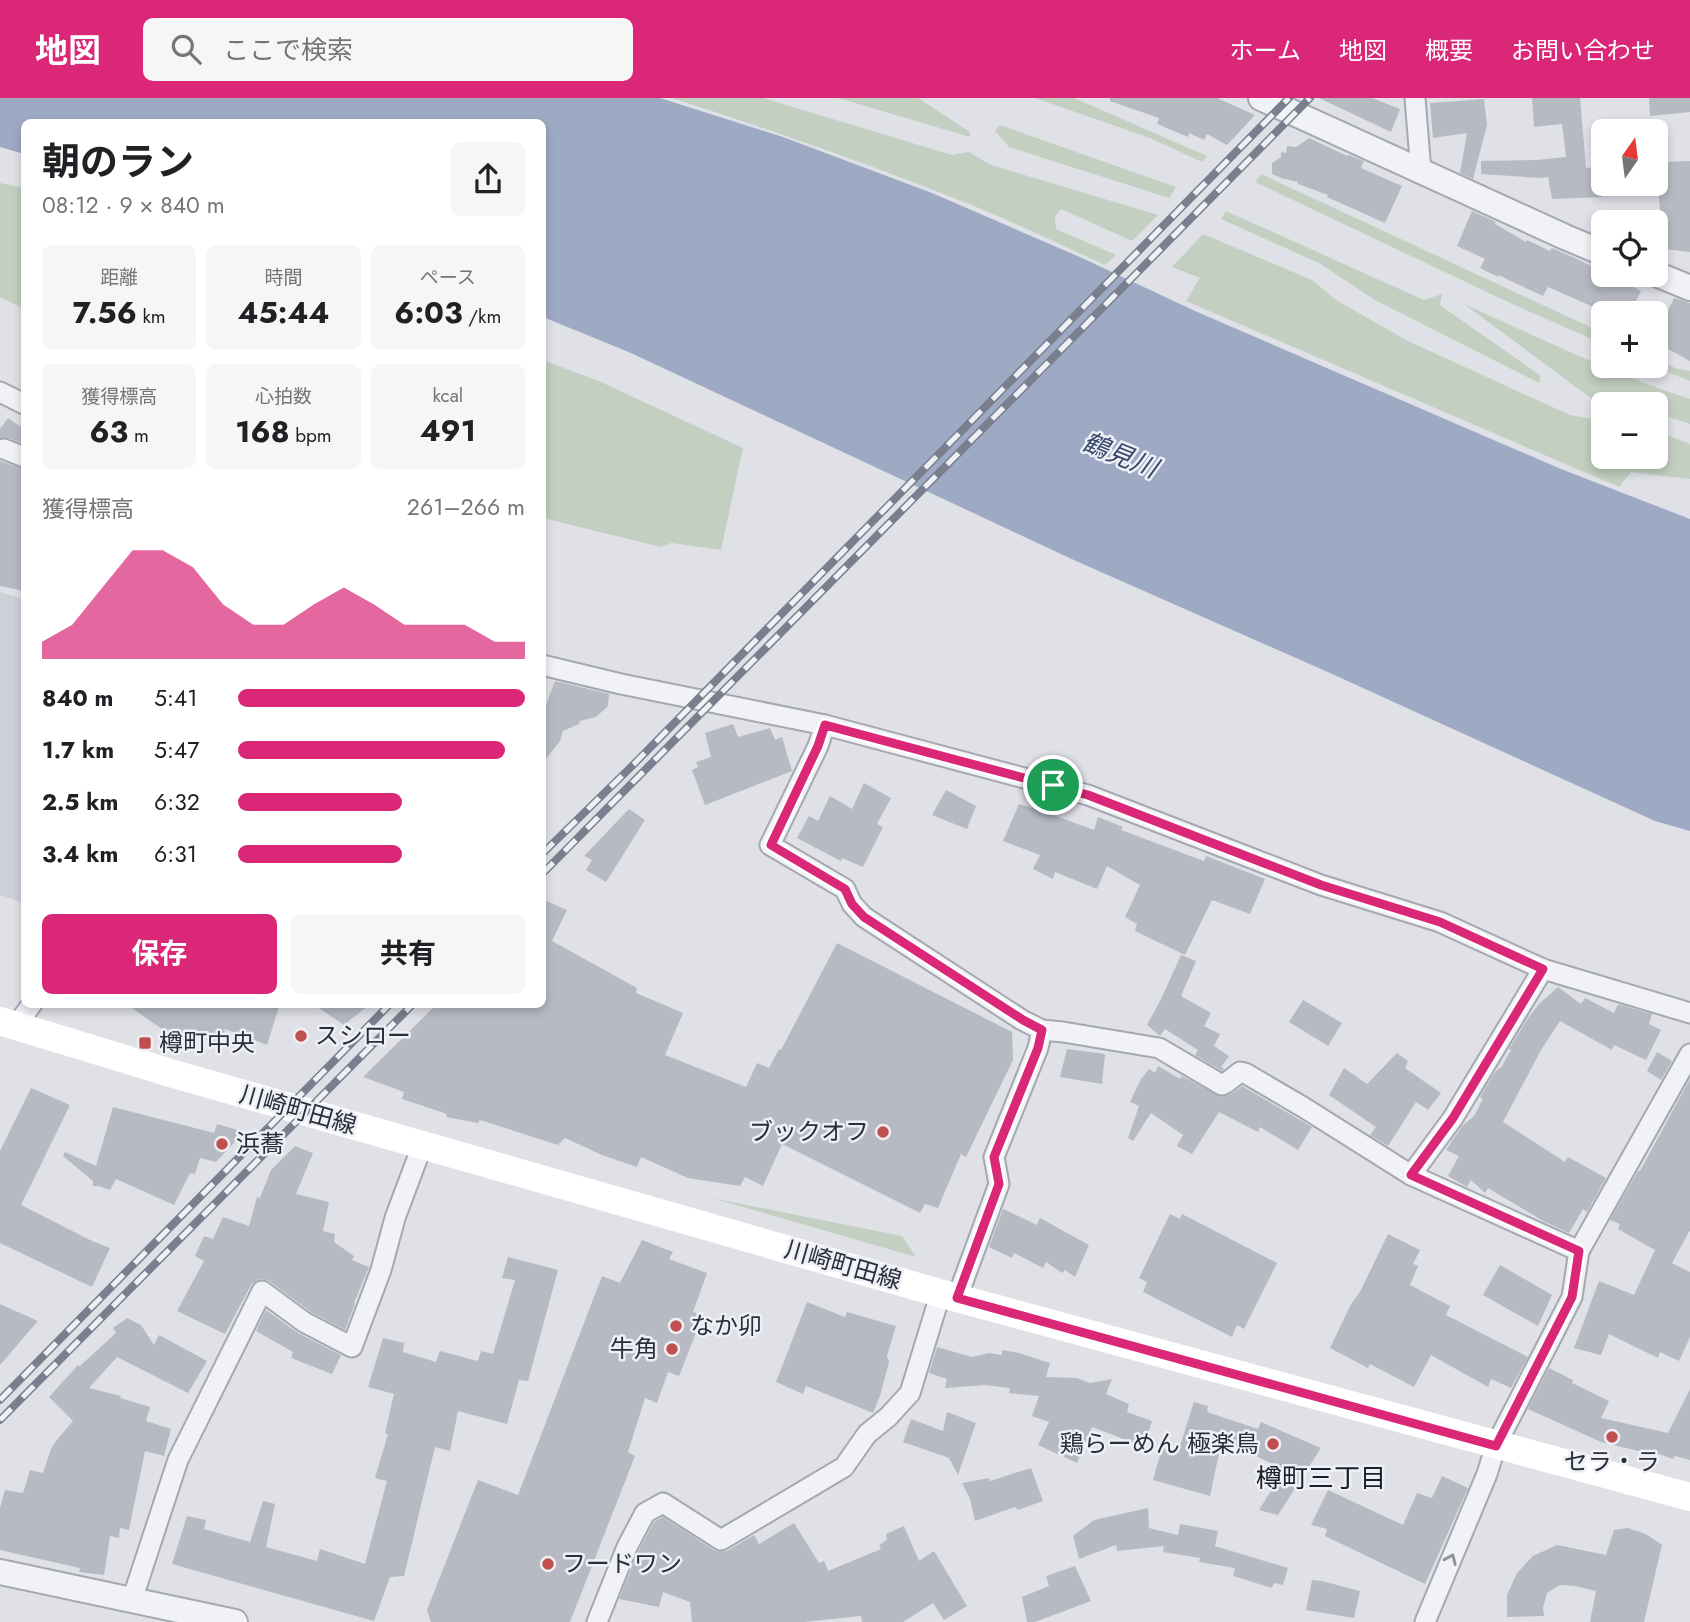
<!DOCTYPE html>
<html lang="ja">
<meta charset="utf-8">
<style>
body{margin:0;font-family:Jost,"Noto Sans JP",sans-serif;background:#f6f6f6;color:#202124;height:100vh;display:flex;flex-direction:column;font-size:26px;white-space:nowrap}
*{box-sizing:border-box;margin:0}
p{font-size:23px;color:#757577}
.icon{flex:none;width:38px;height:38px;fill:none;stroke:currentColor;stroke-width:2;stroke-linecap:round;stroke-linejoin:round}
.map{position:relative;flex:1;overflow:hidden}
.drawer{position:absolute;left:21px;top:21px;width:525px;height:889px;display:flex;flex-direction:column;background:#fff;border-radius:10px;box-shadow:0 4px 10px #0003}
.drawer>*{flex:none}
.needle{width:46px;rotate:14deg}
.tools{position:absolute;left:1591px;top:21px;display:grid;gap:14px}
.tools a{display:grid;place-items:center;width:77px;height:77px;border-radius:10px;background:#fff;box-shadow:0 4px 10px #0003;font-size:35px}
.pin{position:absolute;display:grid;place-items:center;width:60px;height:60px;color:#fff;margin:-30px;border:4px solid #fff;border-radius:50%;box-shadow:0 2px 7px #0007}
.round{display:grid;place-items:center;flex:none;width:74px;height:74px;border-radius:10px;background:#f6f6f6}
.headline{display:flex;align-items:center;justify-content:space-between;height:119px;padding:0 21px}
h1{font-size:38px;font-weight:700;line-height:52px}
.stats{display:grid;grid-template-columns:repeat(3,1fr);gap:10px;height:119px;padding:7px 21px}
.stats div{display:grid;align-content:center;border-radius:10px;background:#f6f6f6;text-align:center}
.stats b{font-size:30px;font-weight:700}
.stats small{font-size:19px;font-weight:400}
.stats p{font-size:19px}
.chart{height:196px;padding:14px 21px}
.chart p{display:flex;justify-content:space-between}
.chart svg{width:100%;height:126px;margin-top:7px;fill:#db2777;opacity:.7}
.cta{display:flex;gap:14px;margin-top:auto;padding:14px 21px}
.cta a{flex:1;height:80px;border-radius:10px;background:#db2777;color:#fff;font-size:28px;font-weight:700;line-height:80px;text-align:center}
.cta a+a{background:#f6f6f6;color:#202124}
ul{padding:0 21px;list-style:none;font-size:23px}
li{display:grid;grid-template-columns:112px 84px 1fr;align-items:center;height:52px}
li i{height:18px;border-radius:9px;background:#db2777}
header{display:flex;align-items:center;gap:42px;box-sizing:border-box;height:98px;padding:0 35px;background:#db2777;color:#fff}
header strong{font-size:33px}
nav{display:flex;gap:38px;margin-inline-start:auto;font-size:24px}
.search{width:490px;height:63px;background:#f6f6f6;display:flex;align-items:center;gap:18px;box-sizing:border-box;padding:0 24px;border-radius:10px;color:#757577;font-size:26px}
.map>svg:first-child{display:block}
.built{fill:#ced0d8}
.green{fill:#c3d0c1}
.water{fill:#9eaac3}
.building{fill:#b7bac3}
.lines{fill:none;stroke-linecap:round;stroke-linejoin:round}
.minor-casing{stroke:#a5a8b0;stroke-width:23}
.tertiary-casing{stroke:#a5a8b0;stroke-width:28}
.minor{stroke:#f1f2f6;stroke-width:19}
.tertiary{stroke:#f1f2f6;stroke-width:24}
.secondary{stroke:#fff;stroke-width:28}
.rail-casing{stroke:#7a7f8f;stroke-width:8}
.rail{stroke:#eef0f5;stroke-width:5;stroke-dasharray:16;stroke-linecap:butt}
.oneway{stroke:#8e9099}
.route-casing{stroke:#fff;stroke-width:14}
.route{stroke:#db2777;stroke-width:9}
.poi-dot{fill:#c05050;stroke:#eef0f5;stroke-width:2.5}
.labels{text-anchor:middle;stroke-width:5;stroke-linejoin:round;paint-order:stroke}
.poi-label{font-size:24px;fill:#2a2e3c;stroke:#eef0f5;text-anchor:start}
.street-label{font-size:24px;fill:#2a2e3c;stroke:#eef0f5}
.water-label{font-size:26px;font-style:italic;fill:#38476c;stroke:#eef0f5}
.neighbourhood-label{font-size:26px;fill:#1c1f2d;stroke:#eef0f5}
</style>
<header>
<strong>地図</strong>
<div class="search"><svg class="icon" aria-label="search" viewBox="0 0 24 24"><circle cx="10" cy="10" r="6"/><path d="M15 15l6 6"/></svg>ここで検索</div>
<nav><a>ホーム</a><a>地図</a><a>概要</a><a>お問い合わせ</a></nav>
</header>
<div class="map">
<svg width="1690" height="1524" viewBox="0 0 1690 1524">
<rect width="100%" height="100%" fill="#dfe1e7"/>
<polygon class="built" points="0,494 24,501 24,805 0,797"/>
<g class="green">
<path d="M 672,0 L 763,0 L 952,57 L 969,54 L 991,67 L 1158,117 L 1132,143 L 1061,111 L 1055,118 L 1056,131 L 1116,157 L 1105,167 C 1061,147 1018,126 974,108 C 874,68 774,33 672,0 Z"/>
<polygon points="838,0 918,0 970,34 970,39"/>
<polygon points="1035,0 1074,0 1207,58 1202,64 1150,40"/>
<polygon points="1000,27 1176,89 1169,100 1009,49 995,33"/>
<polygon points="1261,76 1603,235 1603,246 1510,205 1255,84"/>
<polygon points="0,85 24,90 24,211 0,199"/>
<polygon points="1226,113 1424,202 1442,196 1440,207 1541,278 1539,285 1375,202 1319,165 1221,121"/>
<polygon points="1203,136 1312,182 1336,202 1408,243 1570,317 1603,323 1603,359 1656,359 1656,333 1690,346 1690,381 1631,374 1619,389 1186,203 1200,180 1172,169"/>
<path d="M 1464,206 C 1538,239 1612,276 1690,301 L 1690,326 L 1656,315 L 1656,306 L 1611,306 L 1596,304 Z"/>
<polygon points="1656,260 1675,270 1690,273 1690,283 1652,268 1656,268"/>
<polygon points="543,262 601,284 743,350 721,452 671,445 661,449 543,420"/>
<polygon points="712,1100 902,1138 916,1159"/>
</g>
<polygon class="water" points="0,0 660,0 783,39 932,95 1082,160 1195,213 1561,371 1690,421 1690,733 1655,723 1330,575 1076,463 631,255 543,219 542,24 24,24 24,56 0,49"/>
<g class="building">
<polygon points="1110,0 1217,0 1255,17 1227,47 1207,36 1204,42 1189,35 1188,39 1157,26 1159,20 1110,3"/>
<polygon points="1319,0 1372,0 1400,11 1391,34"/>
<polygon points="1532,0 1580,0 1586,70 1603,68 1603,99 1552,101 1548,79 1539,80 1481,76 1481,63 1536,62 1566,59 1562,26 1534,29"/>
<polygon points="1649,0 1690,0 1690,14 1650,18"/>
<polygon points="1484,1 1487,27 1473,81 1460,75 1467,35 1433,40 1430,5"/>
<polygon points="1309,40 1347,58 1349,57 1364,63 1361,70 1402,88 1385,125 1327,99 1328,97 1298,86 1298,84 1281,80 1272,76 1272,65 1281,59 1281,54 1286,55 1287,48 1296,49"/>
<polygon points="1690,63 1690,154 1656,150 1656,128 1661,127 1658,86 1663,86 1662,64"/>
<polygon points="1472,113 1496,124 1495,126 1526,144 1527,142 1550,153 1552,150 1575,160 1603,174 1603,177 1609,177 1641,193 1630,215 1607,215 1548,189 1543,198 1498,177 1498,179 1480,170 1485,161 1457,148"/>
<polygon points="1674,200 1690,205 1690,263 1659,246 1667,227 1662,225"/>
<polygon points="8,320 24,331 24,346 9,340 0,340 0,331"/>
<polygon points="0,363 24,371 24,493 0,488"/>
<polygon points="555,583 609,596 608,608 596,619 580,623 579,626 563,633 560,643 542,666 542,618"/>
<polygon points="733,626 738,639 770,630 775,642 782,639 792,673 705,707 692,672 698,669 696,664 711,659 705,635"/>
<polygon points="864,685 891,700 877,726 883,729 863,769 842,760 841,763 797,740 809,718 818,723 830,698 852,711"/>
<polygon points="946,692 976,708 967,731 932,717"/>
<polygon points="1019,706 1039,712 1094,732 1098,719 1123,729 1121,732 1204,763 1206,758 1265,781 1250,816 1212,802 1185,857 1135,833 1137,826 1125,819 1140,787 1107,768 1097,791 1055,774 1053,781 1033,771 1040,757 1003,743"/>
<polygon points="629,711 645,722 606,784 586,772 592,762 584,758"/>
<polygon points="542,801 567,812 552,843 637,890 636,895 683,915 665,957 746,989 757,965 769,970 779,951 781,952 837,845 1012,934 1013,962 966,1059 961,1056 938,1110 925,1106 920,1115 782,1046 763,1088 745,1079 740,1088 688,1080 641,1059 637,1069 602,1057 565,1040 558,1047 480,1022 478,1025 446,1019 447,1016 402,1001 404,994 363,979 437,906 542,906"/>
<polygon points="1181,857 1196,863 1181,898 1211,915 1204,928 1220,936 1214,948 1229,958 1221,969 1224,971 1222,973 1195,957 1198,952 1165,931 1160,938 1147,927 1161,901"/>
<polygon points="1558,889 1581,906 1585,900 1614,915 1618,906 1652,916 1649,926 1661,932 1646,962 1614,947 1612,952 1560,923 1541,952 1503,1024 1565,1064 1568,1059 1606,1080 1587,1114 1583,1111 1569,1135 1543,1123 1488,1090 1485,1095 1471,1082 1467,1089 1448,1078 1459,1058 1446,1052 1462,1028 1474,1018 1483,1001 1480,999 1495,974 1502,968 1511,952 1509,951 1528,920 1539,906"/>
<polygon points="1303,902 1342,925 1328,948 1289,924"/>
<polygon points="126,906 280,906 267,947 225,931 220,948 187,935 186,939 162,931"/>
<polygon points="313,906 370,906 344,927"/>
<polygon points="1067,951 1105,956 1102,986 1060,979"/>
<polygon points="1657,954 1672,963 1661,982 1647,973"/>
<polygon points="1397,955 1408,963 1405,970 1441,995 1428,1012 1416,1004 1388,1048 1370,1037 1376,1029 1329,997 1344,970 1367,986"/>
<polygon points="1158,968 1180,981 1182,978 1221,999 1231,996 1242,988 1312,1029 1298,1052 1260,1029 1258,1034 1219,1014 1192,1056 1177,1048 1183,1037 1151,1015 1133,1043 1128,1040 1139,1008 1130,1004 1141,981 1149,971 1155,975"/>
<polygon points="1690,981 1690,1132 1672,1165 1690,1174 1690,1239 1679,1263 1660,1254 1658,1260 1609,1236 1601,1257 1574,1250 1599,1183 1634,1197 1655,1152 1618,1131 1620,1126 1610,1122 1638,1073 1640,1073"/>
<polygon points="31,990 70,1007 21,1107 92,1143 110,1150 92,1189 0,1145 0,1053"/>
<polygon points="113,1009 214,1035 217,1026 244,1034 216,1064 200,1060 195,1076 190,1075 174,1107 116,1081 110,1092 99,1088 93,1088 93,1083 63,1058 65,1054 96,1068"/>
<polygon points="295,1048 313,1055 296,1096 329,1104 323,1133 335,1136 334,1144 354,1158 352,1162 369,1169 354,1205 355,1206 345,1232 311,1214 269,1183 263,1181 257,1182 251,1187 225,1236 177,1213 204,1163 195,1158 204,1138 213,1141 223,1119 249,1128 257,1099 260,1100 271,1072"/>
<polygon points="1003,1111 1037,1127 1040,1120 1089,1147 1075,1179 1065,1172 1062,1175 1046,1164 1043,1170 1014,1155 1012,1160 989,1149"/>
<polygon points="1170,1116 1180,1121 1182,1116 1277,1165 1244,1231 1237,1227 1232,1239 1143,1194 1147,1184 1139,1180"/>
<polygon points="1388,1136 1420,1152 1413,1166 1418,1168 1410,1187 1450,1208 1446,1217 1528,1259 1511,1290 1491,1281 1488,1289 1431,1257 1414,1289 1370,1266 1368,1270 1330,1250 1351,1206 1360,1194"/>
<polygon points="642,1142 673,1154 669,1161 707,1175 693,1214 703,1217 679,1278 668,1274 657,1305 645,1300 628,1354 635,1358 570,1524 431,1524 427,1512 478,1382 518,1397 602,1178 620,1185"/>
<polygon points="508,1159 558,1172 528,1283 519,1282 507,1326 458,1313 450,1353 435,1349 404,1478 390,1479 374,1523 172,1466 187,1418 206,1422 204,1431 250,1444 263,1403 275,1406 266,1449 317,1463 320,1451 365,1466 387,1383 375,1380 388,1336 385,1335 394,1296 368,1289 383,1240 404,1245 403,1254 436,1264 440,1253 478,1263 481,1253 493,1256 515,1182 502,1180"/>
<polygon points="1500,1167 1552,1197 1538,1228 1483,1197"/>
<polygon points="807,1204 845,1219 847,1214 896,1228 887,1258 889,1264 880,1298 873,1315 806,1288 803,1296 776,1284"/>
<polygon points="0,1206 38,1223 0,1267"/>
<polygon points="266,1212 298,1235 341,1257 332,1276 291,1260 293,1254 256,1233"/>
<polygon points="127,1220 141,1227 154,1247 159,1237 207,1263 188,1295 117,1259 89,1290 121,1298 120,1300 150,1309 146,1323 171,1331 164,1358 145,1353 129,1432 120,1430 119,1440 110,1438 104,1477 79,1474 80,1470 0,1452 0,1410 5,1392 23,1395 30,1372 43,1375 51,1351 56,1343 73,1323 49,1299 78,1267 80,1268 116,1235 113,1230"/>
<polygon points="937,1249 972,1259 989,1255 1002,1257 1002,1252 1019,1255 1050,1265 1046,1279 1077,1280 1090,1285 1112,1281 1106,1296 1129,1306 1127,1314 1152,1323 1144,1349 1092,1329 1077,1365 1038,1347 1049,1324 1032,1318 1039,1298 1009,1295 1010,1290 985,1287 945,1290 947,1281 929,1275"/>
<polygon points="1549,1270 1573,1282 1572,1285 1609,1303 1601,1320 1668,1335 1690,1291 1690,1362 1675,1358 1673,1361 1648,1352 1647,1355 1601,1344 1528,1311"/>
<polygon points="1194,1304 1208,1308 1207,1314 1258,1331 1261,1324 1321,1350 1278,1417 1259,1412 1284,1372 1235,1347 1233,1355 1220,1351 1210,1398 1153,1382 1162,1350 1178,1354"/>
<polygon points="947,1314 976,1325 958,1377 949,1360 903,1344 911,1321 943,1333"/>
<polygon points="1031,1370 1043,1403 1018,1412 1015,1409 975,1423 970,1401 962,1385 989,1380 990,1383"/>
<polygon points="1442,1378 1468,1390 1425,1486 1325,1438 1327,1431 1311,1427 1328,1392 1403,1427 1417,1395 1432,1400"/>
<polygon points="1148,1410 1149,1430 1178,1437 1180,1426 1218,1433 1215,1448 1288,1470 1283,1487 1274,1485 1272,1490 1233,1478 1235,1470 1199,1464 1200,1460 1163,1454 1164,1448 1117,1453 1116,1447 1079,1461 1073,1438 1094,1422"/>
<polygon points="663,1419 714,1452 720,1454 727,1453 754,1437 759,1446 794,1425 819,1465 824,1463 828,1473 881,1451 879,1447 887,1442 886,1436 904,1428 919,1463 934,1453 967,1508 944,1522 933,1505 903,1524 862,1524 861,1518 804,1524 692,1524 690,1504 663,1494 659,1509 619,1501 638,1454 654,1424"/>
<polygon points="1628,1430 1646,1436 1662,1447 1644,1524 1590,1524 1596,1493 1575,1488 1560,1487 1547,1495 1543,1510 1544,1518 1507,1519 1507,1497 1517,1475 1533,1458 1557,1447 1606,1457 1614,1432"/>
<polygon points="1075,1468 1091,1503 1035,1524 1027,1524 1022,1499 1049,1488 1046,1478"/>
<polygon points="1312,1482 1322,1483 1360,1493 1354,1520 1306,1512"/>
</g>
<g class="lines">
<g class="minor-casing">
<g id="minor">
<polyline points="1415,0 1421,74"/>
<polyline points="0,294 24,306"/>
<polyline points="4,351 24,359"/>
<polyline points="542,567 621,586 825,627 1088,697 1321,787 1440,824 1543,871 1690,915"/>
<polyline points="825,627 818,648 770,747 845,791 852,806 864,819 1022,922 1042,932 1038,950 994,1059 999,1086 957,1200"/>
<polyline points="16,928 32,906"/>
<polyline points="1042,932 1063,934 1159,950 1222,987 1226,985 1240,974 1245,975 1303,1009 1411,1077 1579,1153"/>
<polyline points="1411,1077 1453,1020 1543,871"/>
<polyline points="132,1502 178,1362 262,1193 304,1224 352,1249 381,1172 395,1120 422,1048"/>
<polyline points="597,1524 627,1449 645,1415 663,1405 721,1442 844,1369 867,1336 888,1319 910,1295 941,1194"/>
<polyline points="1425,1524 1487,1376 1496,1347 1572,1199 1579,1153 1690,956"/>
</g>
</g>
<g class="tertiary-casing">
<g id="tertiary">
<polyline points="1261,0 1565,139 1603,155"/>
<polyline points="1656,176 1690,190"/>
<polyline points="0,1474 235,1524"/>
</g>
</g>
<use href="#minor" class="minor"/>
<use href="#tertiary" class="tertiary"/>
<polyline class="secondary" points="0,923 174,976 957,1200 1690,1399"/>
<g class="rail-casing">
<g id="rail">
<polyline points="542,756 632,668 1289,0"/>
<polyline points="542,776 1310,0"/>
<polyline points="0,1302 390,906"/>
<polyline points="0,1322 413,906"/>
</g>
</g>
<use href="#rail" class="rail"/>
</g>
<defs><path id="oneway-chevron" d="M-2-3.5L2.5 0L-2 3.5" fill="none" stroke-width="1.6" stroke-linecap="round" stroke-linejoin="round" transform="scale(1.75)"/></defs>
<use class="oneway" href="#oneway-chevron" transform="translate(1451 1461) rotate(-67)"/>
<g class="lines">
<g class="route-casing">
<polygon id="route" points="825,627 1088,697 1321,787 1440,824 1543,871 1453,1020 1411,1077 1579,1153 1572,1199 1496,1348 957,1200 999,1086 994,1059 1038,950 1042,932 1023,922 864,819 852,806 845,791 771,747 818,648"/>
</g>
<use href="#route" class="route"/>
</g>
<g class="poi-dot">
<circle cx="301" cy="938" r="7"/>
<rect x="138" y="938" width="14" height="14" rx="3.5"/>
<circle cx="883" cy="1034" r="7"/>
<circle cx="222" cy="1046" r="7"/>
<circle cx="676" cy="1228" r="7"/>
<circle cx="672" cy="1251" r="7"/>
<circle cx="1612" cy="1339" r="7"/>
<circle cx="1273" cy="1346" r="7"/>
<circle cx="548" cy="1466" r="7"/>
</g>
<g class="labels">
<g class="poi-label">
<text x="315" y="946">スシロー</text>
<text x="159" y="953">樽町中央</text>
<text x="869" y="1042" text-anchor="end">ブックオフ</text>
<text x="236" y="1054">浜蕎</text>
<text x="690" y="1236">なか卯</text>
<text x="658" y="1259" text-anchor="end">牛角</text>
<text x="1259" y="1354" text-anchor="end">鶏らーめん 極楽鳥</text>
<text x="1612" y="1372" text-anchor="middle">セラ・ラ</text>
<text x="562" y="1474">フードワン</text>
</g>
<g class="street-label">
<text transform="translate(298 1012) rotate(16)" y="8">川崎町田線</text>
<text transform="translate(843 1167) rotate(16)" y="8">川崎町田線</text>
</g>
<g class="water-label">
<text transform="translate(1120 357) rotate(22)" y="9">鶴見川</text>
</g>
<g class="neighbourhood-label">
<text x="1321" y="1389">樽町三丁目</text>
</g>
</g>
</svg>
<div class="tools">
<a><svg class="needle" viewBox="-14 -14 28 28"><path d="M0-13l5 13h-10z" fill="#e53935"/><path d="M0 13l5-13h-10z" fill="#757577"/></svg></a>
<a><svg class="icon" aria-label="locate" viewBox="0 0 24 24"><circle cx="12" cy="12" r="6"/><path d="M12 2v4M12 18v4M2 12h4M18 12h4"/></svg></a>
<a>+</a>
<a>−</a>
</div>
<div class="pin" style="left:1053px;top:687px;background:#1e9e55"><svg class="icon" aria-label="arrive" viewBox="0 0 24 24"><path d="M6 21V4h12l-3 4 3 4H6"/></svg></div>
<section class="drawer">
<div class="headline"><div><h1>朝のラン</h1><p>08:12 · 9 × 840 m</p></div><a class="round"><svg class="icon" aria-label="share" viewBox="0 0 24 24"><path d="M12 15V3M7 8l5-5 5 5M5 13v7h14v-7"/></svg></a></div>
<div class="stats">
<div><p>距離</p><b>7.56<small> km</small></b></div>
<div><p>時間</p><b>45:44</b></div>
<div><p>ペース</p><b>6:03<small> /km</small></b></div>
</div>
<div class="stats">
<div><p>獲得標高</p><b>63<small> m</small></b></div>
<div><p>心拍数</p><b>168<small> bpm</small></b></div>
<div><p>kcal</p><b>491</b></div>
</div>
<div class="chart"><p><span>獲得標高</span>261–266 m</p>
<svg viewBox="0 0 160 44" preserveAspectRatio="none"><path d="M0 44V38L10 32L20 19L30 6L40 6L50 12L60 25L70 32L80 32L90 25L100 19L110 25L120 32L130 32L140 32L150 38L160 38V44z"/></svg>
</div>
<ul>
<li><b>840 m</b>5:41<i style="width:100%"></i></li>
<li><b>1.7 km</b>5:47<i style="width:93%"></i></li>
<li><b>2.5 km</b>6:32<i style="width:57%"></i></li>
<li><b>3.4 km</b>6:31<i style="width:57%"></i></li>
</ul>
<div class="cta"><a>保存</a><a>共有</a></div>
</section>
</div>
